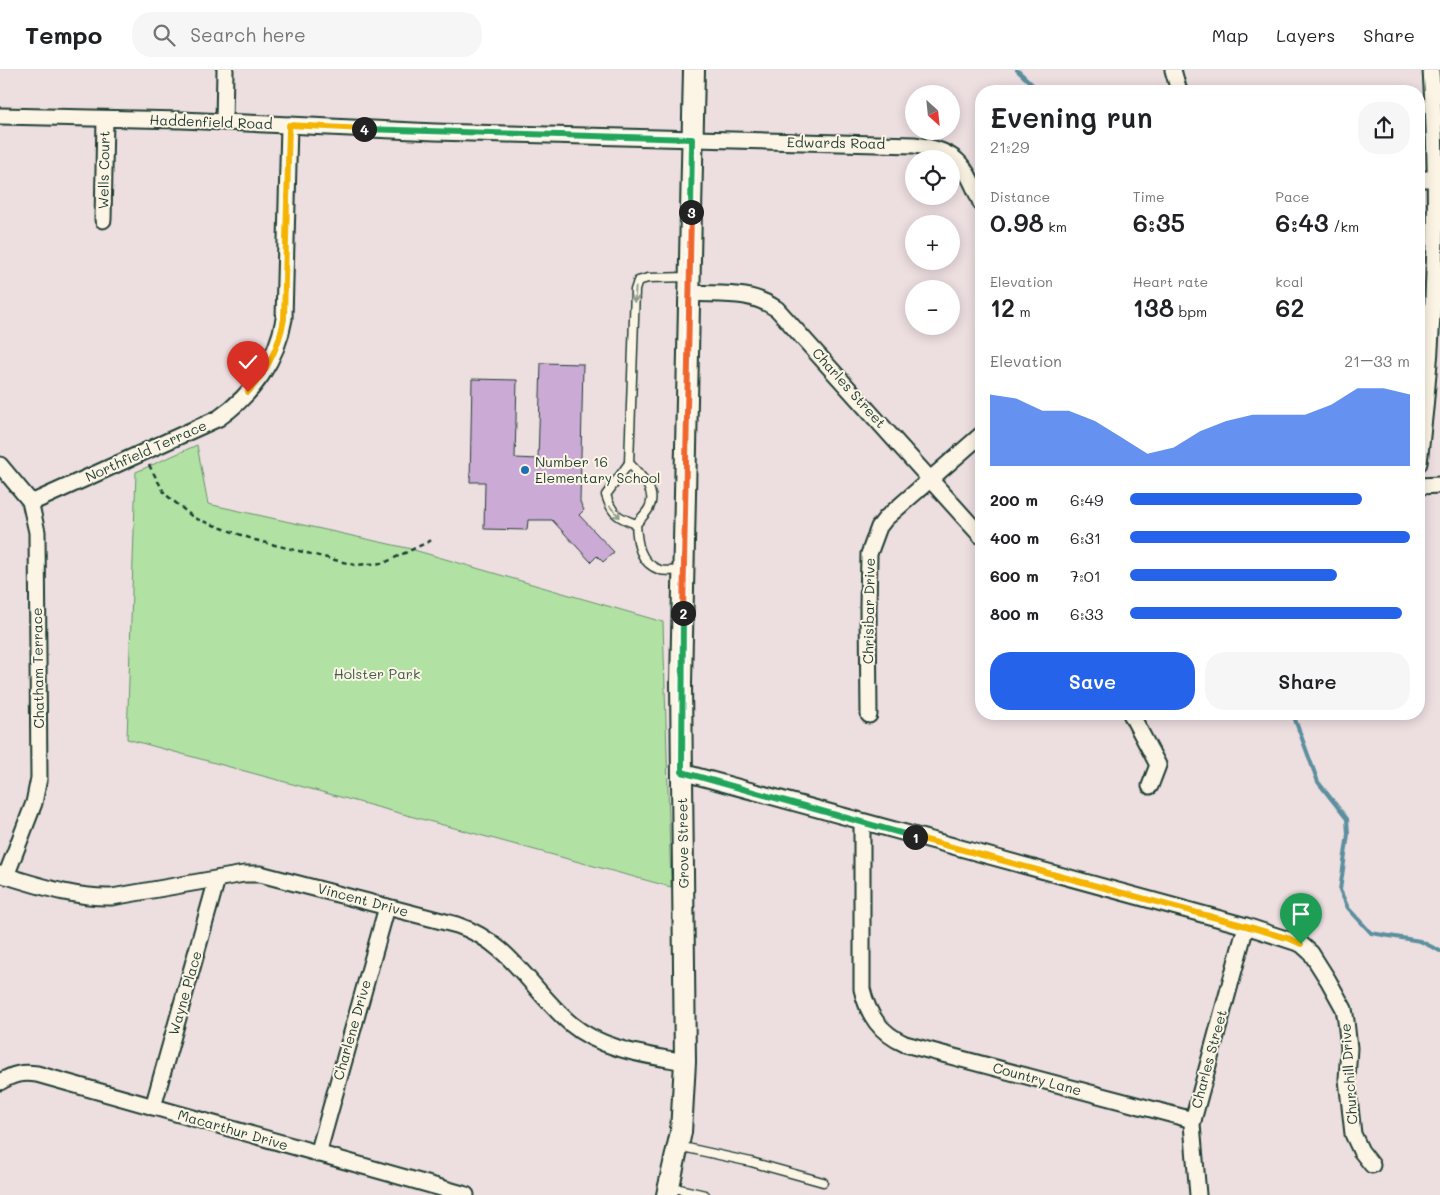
<!DOCTYPE html>
<meta charset="utf-8">
<style>
body{margin:0;font-family:Mali,sans-serif;background:#f6f6f6;color:#202124;height:100vh;display:flex;flex-direction:column;font-size:19px;white-space:nowrap}
*{box-sizing:border-box;margin:0}
p{font-size:16px;color:#757577}
.icon{flex:none;width:28px;height:28px;fill:none;stroke:currentColor;stroke-width:2;stroke-linecap:round;stroke-linejoin:round}
.map{position:relative;flex:1;overflow:hidden}
.drawer{position:absolute;left:975px;top:15px;width:450px;height:635px;display:flex;flex-direction:column;background:#fff;border-radius:20px;box-shadow:0 2px 12px #0003}
.drawer>*{flex:none}
.needle{width:32px;rotate:153deg}
.fabs{position:absolute;left:905px;top:15px;display:grid;gap:10px}
.fabs a{display:grid;place-items:center;width:55px;height:55px;border-radius:50%;background:#fff;box-shadow:0 2px 12px #0003;font-size:25px}
.pin{position:absolute;display:grid;place-items:center;width:42px;height:42px;color:#fff;margin:-51px -21px;border-radius:50% 50% 50% 0;rotate:-45deg;box-shadow:0 0 5px #0007}
.pin .icon{rotate:45deg}
.km{position:absolute;width:25px;height:25px;margin:-12px;border-radius:50%;background:#222;color:#fff;font-size:14px;line-height:25px;text-align:center}
.round{display:grid;place-items:center;flex:none;width:52px;height:52px;border-radius:20px;background:#f6f6f6}
.head{display:flex;align-items:center;justify-content:space-between;height:85px;padding:0 15px}
h1{font-size:28px;font-weight:600;line-height:38px}
.stats{display:grid;grid-template-columns:repeat(3,1fr);gap:8px;height:85px;padding:5px 15px}
.stats div{display:grid;align-content:center}
.stats b{font-size:25px;font-weight:600}
.stats small{font-size:14px;font-weight:400}
.stats p{font-size:14px}
.chart{height:140px;padding:10px 15px}
.chart p{display:flex;justify-content:space-between}
.chart svg{width:100%;height:90px;margin-top:5px;fill:#2563eb;opacity:.7}
.action{display:flex;gap:10px;margin-top:auto;padding:10px 15px}
.action a{flex:1;height:58px;border-radius:20px;background:#2563eb;color:#fff;font-size:20px;font-weight:600;line-height:58px;text-align:center}
.action a+a{background:#f6f6f6;color:#202124}
ul{padding:0 15px;list-style:none;font-size:16px}
li{display:grid;grid-template-columns:80px 60px 1fr;align-items:center;height:38px}
li i{height:12px;border-radius:6px;background:#2563eb}
header{display:flex;align-items:center;gap:30px;box-sizing:border-box;height:70px;padding:0 25px;background:#fff;border-bottom:1px solid #e0e0e0}
header strong{font-size:24px}
nav{display:flex;gap:28px;margin-inline-start:auto;font-size:18px}
.search{width:350px;height:45px;background:#f6f6f6;display:flex;align-items:center;gap:12px;box-sizing:border-box;padding:0 18px;border-radius:20px;color:#757577;font-size:19px}
.map>svg:first-child{display:block}
.green{fill:#b1e2a3;stroke:#68906c}
.lines{fill:none;stroke-linecap:round;stroke-linejoin:round}
.stream{stroke:#5c8f9e;stroke-width:4}
.building{fill:#cbaad5;stroke:#1f3d34}
.lane-casing{stroke:#1f3d34;stroke-width:11}
.street-casing{stroke:#1f3d34;stroke-width:19}
.secondary-casing{stroke:#1f3d34;stroke-width:24}
.path{stroke:#1f3d34;stroke-width:2.5;stroke-dasharray:5 4;stroke-linecap:butt}
.lane{stroke:#fcf5e5;stroke-width:8}
.street{stroke:#fcf5e5;stroke-width:15}
.secondary{stroke:#fcf5e5;stroke-width:20}
.oneway{stroke:#8e998c}
.split-1-casing{stroke:#fff;stroke-width:10}
.split-2-casing{stroke:#fff;stroke-width:10}
.split-3-casing{stroke:#fff;stroke-width:10}
.split-4-casing{stroke:#fff;stroke-width:10}
.split-5-casing{stroke:#fff;stroke-width:10}
.split-1{stroke:#f5b400;stroke-width:6}
.split-2{stroke:#22a559;stroke-width:6}
.split-3{stroke:#f0652b;stroke-width:6}
.split-4{stroke:#22a559;stroke-width:6}
.split-5{stroke:#f5b400;stroke-width:6}
.poi-dot{fill:#1f6fb2;stroke:#fcf5e5;stroke-width:2}
.labels{text-anchor:middle;stroke-width:4;stroke-linejoin:round;paint-order:stroke}
.street-label{font-size:14px;fill:#1f3d34;stroke:#fcf5e5}
.poi-label{font-size:14px;fill:#1f3d34;stroke:#fcf5e5;text-anchor:start}
.park-label{font-size:14px;fill:#3c5e4a;stroke:#fcf5e5}
</style>
<header>
<strong>Tempo</strong>
<div class="search"><svg class="icon" aria-label="search" viewBox="0 0 24 24"><circle cx="10" cy="10" r="6"/><path d="M15 15l6 6"/></svg>Search here</div>
<nav><a>Map</a><a>Layers</a><a>Share</a></nav>
</header>
<div class="map">
<svg width="1440" height="1125" viewBox="0 0 1440 1125">
<rect width="100%" height="100%" fill="#eddee0"/>
<filter id="ink" filterUnits="userSpaceOnUse"><feTurbulence type="fractalNoise" baseFrequency=".02" numOctaves="2"/><feDisplacementMap in="SourceGraphic" scale="10" xChannelSelector="R" yChannelSelector="G"/><feConvolveMatrix kernelMatrix="1 2 1 2 8 2 1 2 1" color-interpolation-filters="sRGB"/></filter>
<g filter="url(#ink)">
<polygon class="green" points="197,375 208,434 407,478 663,552 671,817 127,669 136,402"/>
<g class="lines">
<g class="stream">
<polyline points="1017,0 1039,21"/>
<polyline points="1293,644 1318,712 1347,749 1348,764 1340,820 1348,838 1371,863 1420,871 1440,881"/>
</g>
</g>
<polygon class="building" points="541,293 583,294 580,432 584,440 579,445 614,482 603,492 597,486 591,492 552,450 528,450 527,460 484,459 485,412 470,412 472,309 517,310 515,388 538,389"/>
<g class="lines">
<g class="lane-casing">
<g id="lane">
<path d="M 629,393 L 606,425 C 612,444 617,447 636,454"/>
<path d="M 683,500 C 676,500 666,502 660,500 C 639,493 637,472 636,454 C 640,449 646,444 649,438 C 658,421 640,405 629,393 L 635,220 L 638,211 L 648,208 L 688,207"/>
<polyline points="678,1076 751,1092 823,1112"/>
<polyline points="671,1117 705,1125"/>
</g>
</g>
<g class="street-casing">
<g id="street">
<polyline points="1173,0 1179,21"/>
<path d="M 0,46 L 182,50 L 435,62 L 914,75 C 958,81 964,93 981,133"/>
<polyline points="224,52 225,0"/>
<polyline points="1419,109 1437,109"/>
<polyline points="103,150 105,49"/>
<path d="M 689,223 C 722,225 749,220 777,239 L 981,466"/>
<path d="M 1419,393 C 1435,262 1440,132 1431,0"/>
<polyline points="0,395 30,431 37,462 39,708 34,733 6,806"/>
<polyline points="1419,416 1440,415"/>
<path d="M 31,433 L 219,348 C 253,324 277,290 284,249 L 289,55"/>
<polyline points="1131,644 1158,695 1150,716"/>
<polyline points="869,645 868,537 869,484 879,457 886,448 981,365"/>
<polyline points="682,702 1246,856 1301,874 1311,883 1328,910 1344,939 1346,951 1349,978 1347,1009 1353,1064 1361,1081 1372,1095"/>
<path d="M 862,752 L 862,919 C 868,945 880,963 905,974 L 1193,1050"/>
<path d="M 0,804 C 37,815 73,828 112,827 L 244,804 L 260,804 L 457,855 C 511,873 530,919 571,954 C 602,980 647,985 685,992"/>
<path d="M 0,1012 C 13,1004 22,1002 37,1004 L 466,1125"/>
<polyline points="153,1037 217,809"/>
<polyline points="318,1084 387,837"/>
<polyline points="1198,1125 1192,1054 1246,856"/>
</g>
</g>
<g class="secondary-casing">
<polyline id="secondary" points="667,1125 681,1062 685,992 681,613 694,0"/>
</g>
<polyline class="path" points="149,395 165,424 194,448 255,470 355,495 384,493 434,469"/>
<use href="#lane" class="lane"/>
<use href="#street" class="street"/>
<use href="#secondary" class="secondary"/>
</g>
<defs><path id="oneway-shaft" d="M-6 0H5M1.5-3L5.5 0L1.5 3" fill="none" stroke-width="1.6" stroke-linecap="round" stroke-linejoin="round" transform="scale(1.25)"/></defs>
<g class="oneway">
<use href="#oneway-shaft" transform="translate(635 225) rotate(95)"/>
<use href="#oneway-shaft" transform="translate(615 442) rotate(47)"/>
</g>
</g>
<g class="lines" filter="url(#ink)">
<g class="split-1-casing">
<polyline id="split-1" points="915,767 1246,856 1290,869 1301,874"/>
</g>
<g class="split-2-casing">
<polyline id="split-2" points="683,543 682,702 915,767"/>
</g>
<g class="split-3-casing">
<polyline id="split-3" points="683,543 691,142"/>
</g>
<g class="split-4-casing">
<polyline id="split-4" points="364,59 692,69 691,142"/>
</g>
<g class="split-5-casing">
<path id="split-5" d="M 248,322 C 267,301 279,277 284,249 L 289,55 L 364,59"/>
</g>
<use href="#split-1" class="split-1"/>
<use href="#split-2" class="split-2"/>
<use href="#split-3" class="split-3"/>
<use href="#split-4" class="split-4"/>
<use href="#split-5" class="split-5"/>
</g>
<circle class="poi-dot" cx="525" cy="400" r="5"/>
<g class="labels">
<g class="street-label">
<text transform="translate(211 52) rotate(2)" y="5">Haddenfield Road</text>
<text transform="translate(836 73) rotate(1)" y="5">Edwards Road</text>
<text transform="translate(104 100) rotate(-89)" y="5">Wells Court</text>
<text transform="translate(849 318) rotate(48)" y="5">Charles Street</text>
<text transform="translate(146 381) rotate(-24)" y="5">Northfield Terrace</text>
<text transform="translate(869 541) rotate(-89)" y="5">Chrisibar Drive</text>
<text transform="translate(38 598) rotate(-91)" y="5">Chatham Terrace</text>
<text transform="translate(683 773) rotate(-91)" y="5">Grove Street</text>
<text transform="translate(363 830) rotate(15)" y="5">Vincent Drive</text>
<text transform="translate(185 923) rotate(-74)" y="5">Wayne Place</text>
<text transform="translate(352 960) rotate(-74)" y="5">Charlene Drive</text>
<text transform="translate(1209 989) rotate(-75)" y="5">Charles Street</text>
<text transform="translate(1349 1004) rotate(-94)" y="5">Churchill Drive</text>
<text transform="translate(1037 1009) rotate(15)" y="5">Country Lane</text>
<text transform="translate(233 1060) rotate(16)" y="5">Macarthur Drive</text>
</g>
<g class="poi-label">
<text x="535" y="397">Number 16<tspan x="535" dy="16">Elementary School</tspan></text>
</g>
<g class="park-label">
<text x="377" y="609">Holster Park</text>
</g>
</g>
</svg>
<div class="fabs">
<a><svg class="needle" viewBox="-14 -14 28 28"><path d="M0-13l5 13h-10z" fill="#e53935"/><path d="M0 13l5-13h-10z" fill="#757577"/></svg></a>
<a><svg class="icon" aria-label="locate" viewBox="0 0 24 24"><circle cx="12" cy="12" r="6"/><path d="M12 2v4M12 18v4M2 12h4M18 12h4"/></svg></a>
<a>+</a>
<a>−</a>
</div>
<div class="pin" style="left:1301px;top:874px;background:#1e9e55"><svg class="icon" aria-label="arrive" viewBox="0 0 24 24"><path d="M6 21V4h12l-3 4 3 4H6"/></svg></div>
<div class="pin" style="left:248px;top:322px;background:#d93025"><svg class="icon" aria-label="check" viewBox="0 0 24 24"><path d="M5 12l5 5 9-10"/></svg></div>
<b class="km" style="left:915px;top:767px">1</b>
<b class="km" style="left:683px;top:543px">2</b>
<b class="km" style="left:691px;top:142px">3</b>
<b class="km" style="left:364px;top:59px">4</b>
<section class="drawer">
<div class="head"><div><h1>Evening run</h1><p>21:29</p></div><a class="round"><svg class="icon" aria-label="share" viewBox="0 0 24 24"><path d="M12 15V3M7 8l5-5 5 5M5 13v7h14v-7"/></svg></a></div>
<div class="stats">
<div><p>Distance</p><b>0.98<small> km</small></b></div>
<div><p>Time</p><b>6:35</b></div>
<div><p>Pace</p><b>6:43<small> /km</small></b></div>
</div>
<div class="stats">
<div><p>Elevation</p><b>12<small> m</small></b></div>
<div><p>Heart rate</p><b>138<small> bpm</small></b></div>
<div><p>kcal</p><b>62</b></div>
</div>
<div class="chart"><p><span>Elevation</span>21–33 m</p>
<svg viewBox="0 0 160 44" preserveAspectRatio="none"><path d="M0 44V9L10 11L20 17L30 17L40 22L50 30L60 38L70 35L80 27L90 22L100 19L110 19L120 19L130 14L140 6L150 6L160 9V44z"/></svg>
</div>
<ul>
<li><b>200 m</b>6:49<i style="width:83%"></i></li>
<li><b>400 m</b>6:31<i style="width:100%"></i></li>
<li><b>600 m</b>7:01<i style="width:74%"></i></li>
<li><b>800 m</b>6:33<i style="width:97%"></i></li>
</ul>
<div class="action"><a>Save</a><a>Share</a></div>
</section>
</div>
